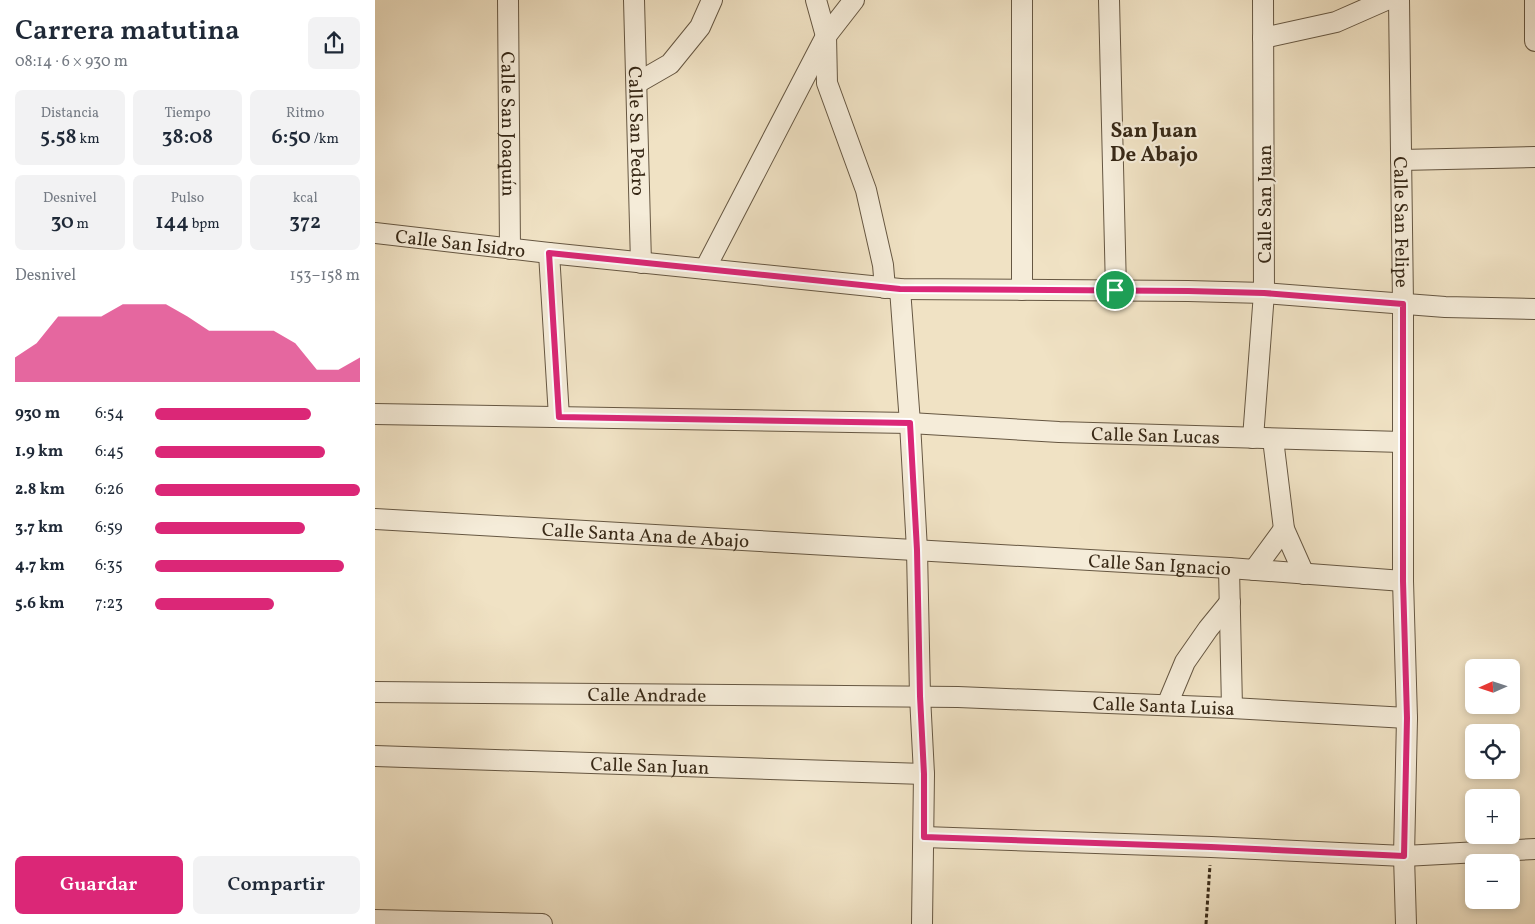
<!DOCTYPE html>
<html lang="es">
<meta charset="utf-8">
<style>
body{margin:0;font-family:Vollkorn,serif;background:#f2f2f3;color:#1f2937;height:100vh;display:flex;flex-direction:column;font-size:19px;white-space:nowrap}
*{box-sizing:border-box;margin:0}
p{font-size:16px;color:#747a83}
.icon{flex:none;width:28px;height:28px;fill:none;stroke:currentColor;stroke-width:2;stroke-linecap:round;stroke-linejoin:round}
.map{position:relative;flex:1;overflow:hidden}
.sheet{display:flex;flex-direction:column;background:#fff;width:375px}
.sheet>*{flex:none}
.needle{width:32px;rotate:267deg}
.fabs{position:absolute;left:1090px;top:659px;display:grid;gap:10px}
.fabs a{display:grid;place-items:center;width:55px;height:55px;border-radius:8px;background:#fff;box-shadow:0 2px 8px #0003;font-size:25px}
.pin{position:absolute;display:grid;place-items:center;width:42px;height:42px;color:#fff;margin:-21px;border:2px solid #fff;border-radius:50%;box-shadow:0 1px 5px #0007}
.round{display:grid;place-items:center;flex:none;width:52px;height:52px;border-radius:8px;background:#f2f2f3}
.head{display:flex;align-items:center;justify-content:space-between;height:85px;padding:0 15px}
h1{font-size:28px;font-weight:600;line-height:38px}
.metrics{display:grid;grid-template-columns:repeat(3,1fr);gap:8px;height:85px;padding:5px 15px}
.metrics div{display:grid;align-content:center;border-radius:8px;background:#f2f2f3;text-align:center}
.metrics b{font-size:21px;font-weight:600}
.metrics small{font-size:14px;font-weight:400}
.metrics p{font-size:14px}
.chart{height:140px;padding:10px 15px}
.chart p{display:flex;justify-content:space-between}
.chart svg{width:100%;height:90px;margin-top:5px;fill:#db2777;opacity:.7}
.button{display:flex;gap:10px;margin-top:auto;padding:10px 15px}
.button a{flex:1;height:58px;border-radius:8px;background:#db2777;color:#fff;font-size:20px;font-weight:600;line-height:58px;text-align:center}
.button a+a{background:#f2f2f3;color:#1f2937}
ul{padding:0 15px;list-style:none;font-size:16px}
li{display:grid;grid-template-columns:80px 60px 1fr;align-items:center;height:38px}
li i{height:12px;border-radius:6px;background:#db2777}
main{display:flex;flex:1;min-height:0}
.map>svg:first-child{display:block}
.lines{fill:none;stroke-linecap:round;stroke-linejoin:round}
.minor-casing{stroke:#665742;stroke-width:22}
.path{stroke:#382917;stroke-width:3;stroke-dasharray:4 2.5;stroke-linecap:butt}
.minor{stroke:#f5ecd9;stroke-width:20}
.route-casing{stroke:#fff;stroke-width:10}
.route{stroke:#db2777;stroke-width:6}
.labels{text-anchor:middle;stroke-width:4.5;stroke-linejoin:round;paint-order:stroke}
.street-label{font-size:19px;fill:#382917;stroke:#f5ecd9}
.quarter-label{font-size:21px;font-weight:bold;fill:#382917;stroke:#f5ecd9}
</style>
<main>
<section class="sheet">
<div class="head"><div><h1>Carrera matutina</h1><p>08:14 · 6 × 930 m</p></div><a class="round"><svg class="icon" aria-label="share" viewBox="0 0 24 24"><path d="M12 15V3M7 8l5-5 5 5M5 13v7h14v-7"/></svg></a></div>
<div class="metrics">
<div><p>Distancia</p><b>5.58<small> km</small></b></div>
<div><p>Tiempo</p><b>38:08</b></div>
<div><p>Ritmo</p><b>6:50<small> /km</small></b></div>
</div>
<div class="metrics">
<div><p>Desnivel</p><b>30<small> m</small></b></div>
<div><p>Pulso</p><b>144<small> bpm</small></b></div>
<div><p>kcal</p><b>372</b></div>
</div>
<div class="chart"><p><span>Desnivel</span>153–158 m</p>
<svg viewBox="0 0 160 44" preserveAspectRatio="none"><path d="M0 44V32L10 25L20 12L30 12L40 12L50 6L60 6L70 6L80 12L90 19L100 19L110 19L120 19L130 25L140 38L150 38L160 32V44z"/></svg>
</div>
<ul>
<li><b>930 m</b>6:54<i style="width:76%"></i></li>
<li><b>1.9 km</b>6:45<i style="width:83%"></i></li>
<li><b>2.8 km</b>6:26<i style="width:100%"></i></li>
<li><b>3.7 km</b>6:59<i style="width:73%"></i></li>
<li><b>4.7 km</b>6:35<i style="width:92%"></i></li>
<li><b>5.6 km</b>7:23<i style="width:58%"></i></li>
</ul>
<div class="button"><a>Guardar</a><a>Compartir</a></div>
</section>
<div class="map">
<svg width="1160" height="924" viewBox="0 0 1160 924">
<rect width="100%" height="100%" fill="#f0e2c4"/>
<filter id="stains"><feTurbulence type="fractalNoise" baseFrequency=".004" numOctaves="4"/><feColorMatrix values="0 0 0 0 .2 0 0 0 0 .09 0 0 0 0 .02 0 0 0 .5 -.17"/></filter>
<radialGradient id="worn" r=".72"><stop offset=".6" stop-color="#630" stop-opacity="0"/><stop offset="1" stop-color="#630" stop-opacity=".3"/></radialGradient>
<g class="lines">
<g class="minor-casing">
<g id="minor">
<path id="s1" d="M 133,0 L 135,249"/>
<path id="s2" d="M 259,0 L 266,263"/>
<polyline points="441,0 451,36 452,83 491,190 508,265 510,288"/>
<polyline points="734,0 741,290"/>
<path id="s3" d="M 1024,0 L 1028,304 L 1028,581 L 1032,718 L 1029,856 L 1031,924"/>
<polyline points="1160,0 1160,41"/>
<polyline points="888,38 961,22 1011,0"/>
<polyline points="262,83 295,64 325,27 337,0"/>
<polyline points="1026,160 1160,157"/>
<path id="s4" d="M 0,233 L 174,253 L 525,289 L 813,291 L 889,293 L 1070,307 L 1160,309"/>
<polyline points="174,253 184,417"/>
<polyline points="330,269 451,36 479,0"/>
<polyline points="525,289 535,423 542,550 545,696 549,774 547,924"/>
<polyline points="647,290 647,0"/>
<path id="s5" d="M 0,414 L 535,423 L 684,432 L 1027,442"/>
<polyline points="878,438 889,293 888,0"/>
<polyline points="898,439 909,529 929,574"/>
<path id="s6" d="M 0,519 L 854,568 L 1028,581"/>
<polyline points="854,568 857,708"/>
<polyline points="879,570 909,529"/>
<path id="s7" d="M 0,692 L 583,697 L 857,708 L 1032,718"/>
<polyline points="792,705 810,662 833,629 855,602"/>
<path id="s8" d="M 0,756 L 549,774"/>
<polyline points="549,837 836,847 1029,856 1160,849"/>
<polyline points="0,920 167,924"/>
</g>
</g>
<polyline class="path" points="831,924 835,865"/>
<use href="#minor" class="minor"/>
</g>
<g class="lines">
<g class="route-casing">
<polygon id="route" points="174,253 525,289 813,291 889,293 1028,304 1028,581 1032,718 1029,856 836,847 549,837 549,774 545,696 542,550 535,423 184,417"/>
</g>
<use href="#route" class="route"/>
</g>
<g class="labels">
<g class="street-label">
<text dy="7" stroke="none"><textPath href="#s1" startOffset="124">Calle San Joaquín</textPath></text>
<text dy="7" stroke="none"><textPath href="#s2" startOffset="131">Calle San Pedro</textPath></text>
<text transform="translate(889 204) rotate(-90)" y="7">Calle San Juan</text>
<text dy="7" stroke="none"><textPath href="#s3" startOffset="222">Calle San Felipe</textPath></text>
<text dy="7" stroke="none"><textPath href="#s4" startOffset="86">Calle San Isidro</textPath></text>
<text dy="7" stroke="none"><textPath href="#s5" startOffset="781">Calle San Lucas</textPath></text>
<text dy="7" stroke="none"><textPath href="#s6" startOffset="271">Calle Santa Ana de Abajo</textPath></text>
<text dy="7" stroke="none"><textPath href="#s6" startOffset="786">Calle San Ignacio</textPath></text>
<text dy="7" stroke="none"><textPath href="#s7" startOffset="272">Calle Andrade</textPath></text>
<text dy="7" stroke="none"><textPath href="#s7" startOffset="789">Calle Santa Luisa</textPath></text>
<text dy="7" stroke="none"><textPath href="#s8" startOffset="275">Calle San Juan</textPath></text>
</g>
<g class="quarter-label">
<text x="779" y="137">San Juan<tspan x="779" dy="24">De Abajo</tspan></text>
</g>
</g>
<rect width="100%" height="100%" filter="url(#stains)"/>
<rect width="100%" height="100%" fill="url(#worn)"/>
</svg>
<div class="fabs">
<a><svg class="needle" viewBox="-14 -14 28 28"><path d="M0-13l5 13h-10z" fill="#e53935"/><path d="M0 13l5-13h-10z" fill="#747a83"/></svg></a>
<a><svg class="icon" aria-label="locate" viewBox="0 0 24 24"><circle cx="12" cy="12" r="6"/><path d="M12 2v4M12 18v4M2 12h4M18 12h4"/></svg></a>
<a>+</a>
<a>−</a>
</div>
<div class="pin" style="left:740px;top:290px;background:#1e9e55"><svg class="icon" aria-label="arrive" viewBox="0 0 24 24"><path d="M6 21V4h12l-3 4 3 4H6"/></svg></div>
</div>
</main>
